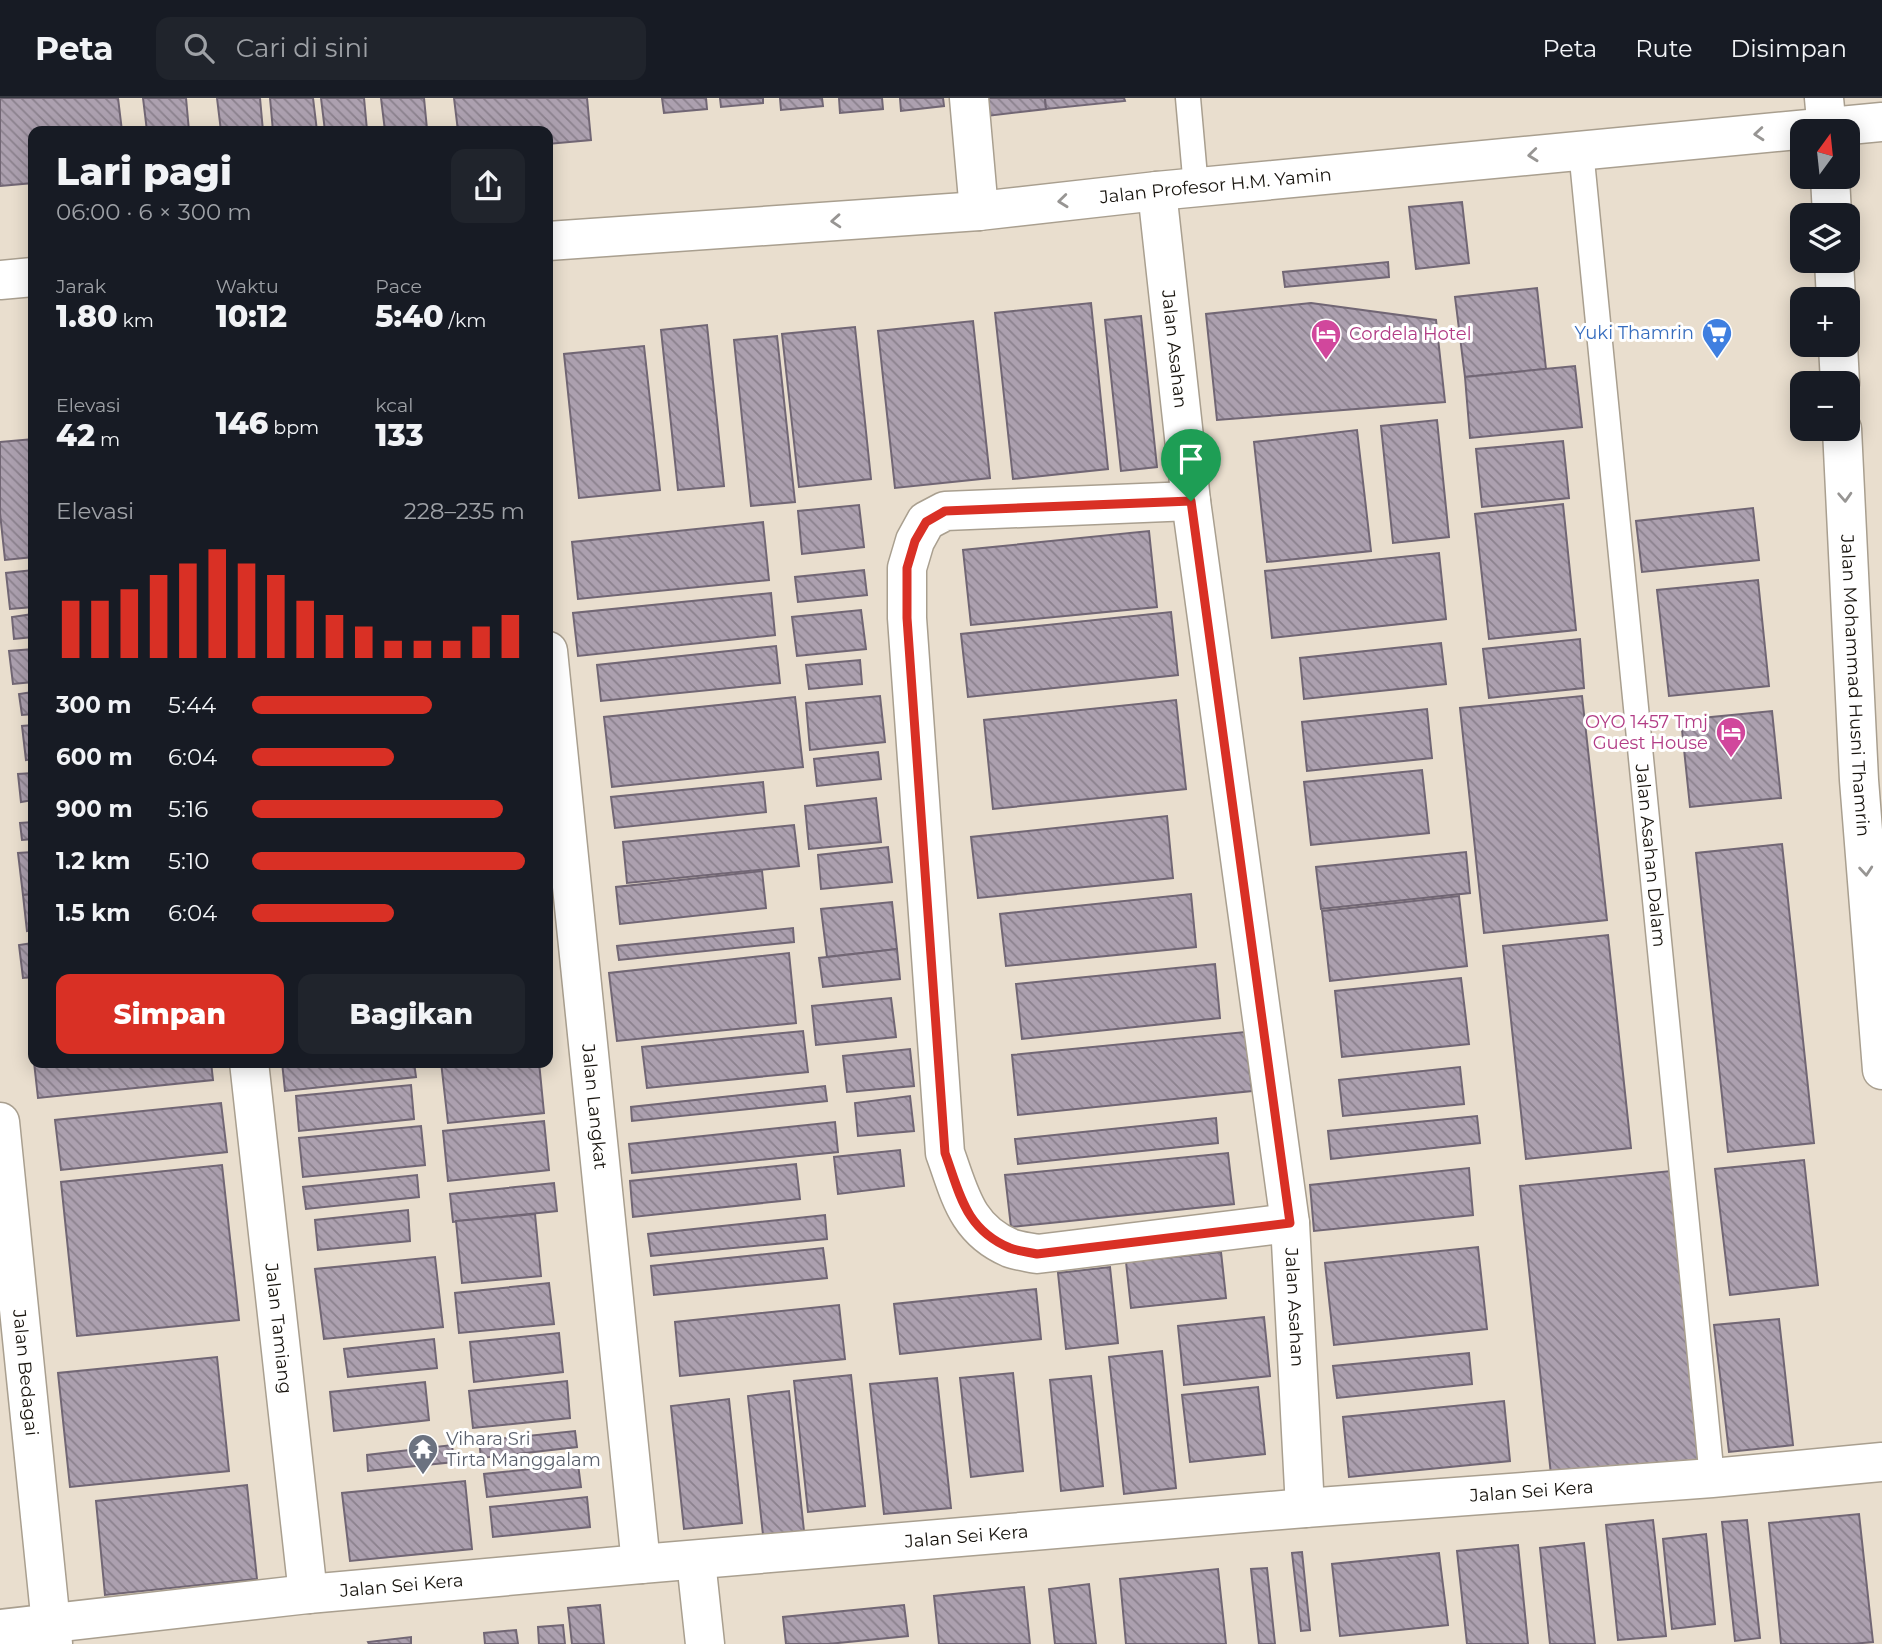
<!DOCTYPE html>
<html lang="id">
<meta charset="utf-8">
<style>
body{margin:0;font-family:Montserrat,sans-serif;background:#20242c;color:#f1f3f6;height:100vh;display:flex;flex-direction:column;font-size:26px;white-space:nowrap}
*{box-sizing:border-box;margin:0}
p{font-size:23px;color:#9ea1a6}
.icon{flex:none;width:38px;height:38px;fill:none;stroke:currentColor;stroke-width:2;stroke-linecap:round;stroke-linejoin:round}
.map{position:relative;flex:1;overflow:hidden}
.side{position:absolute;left:28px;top:28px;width:525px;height:942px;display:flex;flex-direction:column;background:#171b24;border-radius:14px;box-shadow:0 4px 18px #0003}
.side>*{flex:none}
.needle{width:46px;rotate:15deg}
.controls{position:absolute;left:1790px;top:21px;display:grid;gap:14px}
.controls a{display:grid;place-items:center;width:70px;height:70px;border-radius:14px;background:#171b24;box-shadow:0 4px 18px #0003;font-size:35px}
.pin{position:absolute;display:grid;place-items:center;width:60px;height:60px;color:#fff;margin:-72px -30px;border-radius:50% 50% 50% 0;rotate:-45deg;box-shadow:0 0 7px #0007}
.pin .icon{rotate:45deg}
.round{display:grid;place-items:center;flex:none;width:74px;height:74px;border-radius:14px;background:#20242c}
.overview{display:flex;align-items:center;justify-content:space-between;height:119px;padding:0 28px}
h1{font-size:38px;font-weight:800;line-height:52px}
.metrics{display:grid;grid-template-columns:repeat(3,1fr);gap:10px;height:119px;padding:7px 28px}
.metrics div{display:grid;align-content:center}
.metrics b{font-size:30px;font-weight:800}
.metrics small{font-size:19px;font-weight:400}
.metrics p{font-size:19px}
.chart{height:196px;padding:14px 28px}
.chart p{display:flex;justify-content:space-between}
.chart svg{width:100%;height:126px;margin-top:7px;stroke:#d93025;stroke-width:6}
.action{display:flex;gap:14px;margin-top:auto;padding:14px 28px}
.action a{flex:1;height:80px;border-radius:14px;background:#d93025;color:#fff;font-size:28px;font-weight:800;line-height:80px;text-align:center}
.action a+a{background:#20242c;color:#f1f3f6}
ul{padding:0 28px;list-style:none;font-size:23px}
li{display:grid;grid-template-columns:112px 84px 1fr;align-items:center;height:52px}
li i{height:18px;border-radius:9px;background:#d93025}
header{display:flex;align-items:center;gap:42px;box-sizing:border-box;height:98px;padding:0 35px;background:#171b24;border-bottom:2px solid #363941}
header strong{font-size:33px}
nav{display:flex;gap:38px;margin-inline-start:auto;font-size:24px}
.search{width:490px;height:63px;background:#20242c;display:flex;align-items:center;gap:18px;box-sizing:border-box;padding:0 24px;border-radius:14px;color:#9ea1a6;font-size:26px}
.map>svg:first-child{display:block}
.building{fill:url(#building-back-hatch);stroke:#716674;stroke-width:2}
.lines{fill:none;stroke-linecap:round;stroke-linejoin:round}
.service-casing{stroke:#a99f8f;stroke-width:27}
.minor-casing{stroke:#a99f8f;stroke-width:41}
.tertiary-casing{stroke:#a99f8f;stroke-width:41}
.secondary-casing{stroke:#a99f8f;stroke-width:41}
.primary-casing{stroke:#a99f8f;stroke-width:41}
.service{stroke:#fff;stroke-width:24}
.minor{stroke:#fff;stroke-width:38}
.tertiary{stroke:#fff;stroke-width:38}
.secondary{stroke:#fff;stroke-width:38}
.primary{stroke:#fff;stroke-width:38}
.oneway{stroke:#979593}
.route-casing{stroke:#fff;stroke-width:14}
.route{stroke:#d93025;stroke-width:9}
.labels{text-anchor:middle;stroke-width:6;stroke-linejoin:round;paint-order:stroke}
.street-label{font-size:18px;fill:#18140e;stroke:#fff}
.shop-label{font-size:18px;fill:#366cbe;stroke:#fff;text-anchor:end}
.hotel-label{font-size:18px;fill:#b23c85;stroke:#fff;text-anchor:start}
.worship-label{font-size:18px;fill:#5b616d;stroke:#fff;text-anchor:start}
</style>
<header>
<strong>Peta</strong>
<div class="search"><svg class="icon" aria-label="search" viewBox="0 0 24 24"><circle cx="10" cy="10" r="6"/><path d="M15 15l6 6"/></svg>Cari di sini</div>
<nav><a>Peta</a><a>Rute</a><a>Disimpan</a></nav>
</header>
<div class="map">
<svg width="1882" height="1546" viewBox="0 0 1882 1546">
<defs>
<pattern id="building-back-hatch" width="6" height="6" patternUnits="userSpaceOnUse" patternTransform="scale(1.75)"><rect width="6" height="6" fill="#aca0af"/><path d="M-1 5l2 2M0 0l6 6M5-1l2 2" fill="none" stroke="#8b818d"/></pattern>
</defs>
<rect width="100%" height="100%" fill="#e9dece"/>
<g class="building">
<polygon points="0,0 118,0 122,33 33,33 33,85 0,88"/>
<polygon points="143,0 186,0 189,33 147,33"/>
<polygon points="217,0 260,0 263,33 221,33"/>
<polygon points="270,0 313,0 317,33 273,33"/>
<polygon points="321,0 364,0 367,32 325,33"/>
<polygon points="381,0 424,0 427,31 385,33"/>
<polygon points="454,0 587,0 591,42 548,46 548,33 458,33"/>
<polygon points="662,0 706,0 707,11 664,15"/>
<polygon points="720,0 763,0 763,5 721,9"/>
<polygon points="780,0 822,0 823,8 781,12"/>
<polygon points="839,0 882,0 883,11 840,15"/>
<polygon points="900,0 943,0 944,8 901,13"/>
<polygon points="985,0 1045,0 1046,11 987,18"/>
<polygon points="1045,0 1124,0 1125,3 1046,11"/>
<polygon points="1462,104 1469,165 1416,171 1409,109"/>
<polygon points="1388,164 1389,179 1285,189 1283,174"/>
<polygon points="1537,190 1546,271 1465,279 1455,199"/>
<polygon points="1091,205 1108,371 1013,381 995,215"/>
<polygon points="1311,205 1436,222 1445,304 1217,322 1206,216"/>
<polygon points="1141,218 1157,369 1121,373 1105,222"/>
<polygon points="973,223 990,380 895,390 878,233"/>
<polygon points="707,227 724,388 678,392 661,232"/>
<polygon points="855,229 871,381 799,389 782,236"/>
<polygon points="777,238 795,404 751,408 734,242"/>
<polygon points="644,248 660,392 579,400 564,256"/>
<polygon points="1575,268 1582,329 1470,340 1465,279"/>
<polygon points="1437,322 1449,439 1393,445 1381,328"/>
<polygon points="1357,332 1371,453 1267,464 1254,344"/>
<polygon points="33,341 33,459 5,462 0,415 0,344"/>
<polygon points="1563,343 1569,400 1482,409 1476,351"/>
<polygon points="1563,406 1576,532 1489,541 1475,416"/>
<polygon points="859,407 864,449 802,456 798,413"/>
<polygon points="1753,410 1759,462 1642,474 1636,423"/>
<polygon points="763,424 769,482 578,501 572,444"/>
<polygon points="1149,433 1157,509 971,527 963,452"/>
<polygon points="1439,455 1446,521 1272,540 1265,473"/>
<polygon points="33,472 33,509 10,511 6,475"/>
<polygon points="864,472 867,497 798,504 795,479"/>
<polygon points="1758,482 1769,588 1669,598 1657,492"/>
<polygon points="771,495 775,537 578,558 573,515"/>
<polygon points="861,512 866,551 797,558 792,519"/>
<polygon points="1171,514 1178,577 968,599 961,536"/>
<polygon points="33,516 33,539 14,541 12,519"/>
<polygon points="1580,541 1584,590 1489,600 1483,551"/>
<polygon points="1441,545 1446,586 1304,601 1300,560"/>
<polygon points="776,548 780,585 601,603 597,567"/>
<polygon points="33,551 33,584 13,586 9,553"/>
<polygon points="860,562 862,586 809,591 806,567"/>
<polygon points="33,594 33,616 22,617 19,596"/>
<polygon points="880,598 885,644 810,652 806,605"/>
<polygon points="1582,598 1607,822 1484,835 1460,610"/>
<polygon points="795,599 803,669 612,689 604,619"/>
<polygon points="1176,602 1186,691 993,711 984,622"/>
<polygon points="1427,611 1432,660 1307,673 1302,624"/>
<polygon points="1772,613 1781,700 1690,709 1681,622"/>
<polygon points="33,627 33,661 26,662 22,628"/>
<polygon points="878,654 881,681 817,688 814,661"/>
<polygon points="1422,672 1429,735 1311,747 1304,684"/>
<polygon points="33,675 33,702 21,704 18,676"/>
<polygon points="763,684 766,714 615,730 611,699"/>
<polygon points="876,700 881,744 809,751 805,708"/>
<polygon points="1167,718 1173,780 978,800 971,739"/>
<polygon points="33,724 33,741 22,742 20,725"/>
<polygon points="794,727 799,768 627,785 623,744"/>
<polygon points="1782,746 1814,1045 1728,1054 1696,755"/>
<polygon points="888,749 892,784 821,791 818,757"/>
<polygon points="33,754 33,796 23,797 18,755"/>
<polygon points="1466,754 1470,795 1321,811 1316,769"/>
<polygon points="762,773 766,810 620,826 616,789"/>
<polygon points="33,796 33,832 27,833 23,797"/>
<polygon points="1191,796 1196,849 1006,868 1000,816"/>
<polygon points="1459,798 1467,868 1330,883 1322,813"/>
<polygon points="892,804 897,851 827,859 821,811"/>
<polygon points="793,830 794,844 619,862 617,848"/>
<polygon points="1608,837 1631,1050 1526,1061 1503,848"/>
<polygon points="33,845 33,879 23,880 19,847"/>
<polygon points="897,851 900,881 823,889 819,860"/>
<polygon points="789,855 796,925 617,943 609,875"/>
<polygon points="1215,866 1220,920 1022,941 1016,886"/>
<polygon points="1461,880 1469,946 1342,959 1335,893"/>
<polygon points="891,900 896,939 816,947 812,908"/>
<polygon points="803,933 808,974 647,990 642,949"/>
<polygon points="1245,934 1252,993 1018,1017 1012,957"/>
<polygon points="910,951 914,988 847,994 843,958"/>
<polygon points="34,964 211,964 213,982 38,1000"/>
<polygon points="282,964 414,964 416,979 285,993"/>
<polygon points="441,964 539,964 544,1015 448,1025"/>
<polygon points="1460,969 1464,1006 1343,1018 1339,982"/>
<polygon points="411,987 414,1021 299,1033 296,998"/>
<polygon points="825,988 827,1003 632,1023 631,1009"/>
<polygon points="910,998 914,1033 858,1038 855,1005"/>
<polygon points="221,1005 227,1054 61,1072 55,1022"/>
<polygon points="1477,1018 1480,1045 1331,1061 1328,1033"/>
<polygon points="1216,1020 1218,1045 1018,1066 1015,1041"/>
<polygon points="544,1023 549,1072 448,1083 443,1033"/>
<polygon points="835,1024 838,1054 632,1075 629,1046"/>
<polygon points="421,1028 425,1067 303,1079 299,1040"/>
<polygon points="900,1052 904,1088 838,1096 834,1059"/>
<polygon points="1228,1055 1234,1106 1011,1129 1005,1077"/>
<polygon points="1804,1062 1818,1187 1730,1197 1715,1071"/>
<polygon points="796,1066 800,1101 633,1119 630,1083"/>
<polygon points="222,1067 239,1222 77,1238 61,1084"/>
<polygon points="1469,1070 1473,1117 1314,1133 1310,1087"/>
<polygon points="1671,1073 1703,1370 1552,1386 1520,1088"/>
<polygon points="417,1077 419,1099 306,1111 303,1089"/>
<polygon points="554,1085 557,1113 453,1124 450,1096"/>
<polygon points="408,1112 410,1143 318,1152 315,1122"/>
<polygon points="535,1116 541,1178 462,1185 456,1123"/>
<polygon points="825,1117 827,1141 651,1158 648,1136"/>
<polygon points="1478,1149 1487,1231 1334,1247 1325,1165"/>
<polygon points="823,1150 827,1180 654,1197 651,1168"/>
<polygon points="1221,1154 1226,1200 1131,1210 1126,1164"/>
<polygon points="435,1159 443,1229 324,1241 315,1171"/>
<polygon points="1110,1169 1118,1245 1066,1251 1058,1175"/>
<polygon points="549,1185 554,1226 459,1235 455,1195"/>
<polygon points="1036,1191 1041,1241 900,1256 894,1206"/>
<polygon points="839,1207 845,1261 680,1278 675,1224"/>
<polygon points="1264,1219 1270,1278 1184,1287 1178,1228"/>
<polygon points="1779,1221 1793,1347 1729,1354 1714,1227"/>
<polygon points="559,1235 563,1274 474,1284 470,1244"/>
<polygon points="434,1241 437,1270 348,1279 344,1251"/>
<polygon points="1162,1253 1176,1390 1124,1396 1109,1259"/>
<polygon points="1469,1255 1472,1286 1337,1300 1333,1268"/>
<polygon points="217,1259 229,1373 70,1389 58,1275"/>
<polygon points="1013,1275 1023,1373 971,1379 960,1280"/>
<polygon points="851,1277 865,1408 808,1414 794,1283"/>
<polygon points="1091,1278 1103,1388 1061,1393 1050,1282"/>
<polygon points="937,1280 951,1410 884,1416 870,1286"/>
<polygon points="567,1283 570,1320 473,1330 469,1293"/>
<polygon points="425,1284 429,1322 334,1333 330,1294"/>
<polygon points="1258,1289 1265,1356 1190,1364 1182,1297"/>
<polygon points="789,1293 804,1433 763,1437 748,1298"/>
<polygon points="729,1301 742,1425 684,1431 671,1308"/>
<polygon points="1504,1303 1510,1363 1349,1379 1343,1319"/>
<polygon points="575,1333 577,1349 481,1360 479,1343"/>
<polygon points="452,1347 454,1364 368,1373 367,1357"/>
<polygon points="578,1366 581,1389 487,1399 484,1376"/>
<polygon points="465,1383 472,1451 350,1463 342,1395"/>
<polygon points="247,1387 257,1481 105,1497 96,1403"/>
<polygon points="587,1399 590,1429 493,1439 490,1409"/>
<polygon points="1859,1416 1873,1544 1852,1546 1781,1546 1769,1425"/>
<polygon points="1653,1422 1666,1538 1618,1542 1606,1427"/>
<polygon points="1747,1422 1760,1540 1735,1543 1722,1424"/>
<polygon points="1706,1436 1715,1526 1672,1531 1663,1441"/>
<polygon points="1584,1445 1595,1546 1550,1546 1540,1450"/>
<polygon points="1518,1447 1528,1546 1467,1546 1457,1453"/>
<polygon points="1302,1454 1310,1532 1301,1533 1292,1455"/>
<polygon points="1439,1455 1448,1527 1340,1538 1332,1466"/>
<polygon points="1267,1470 1275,1546 1259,1546 1251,1471"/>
<polygon points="1218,1471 1226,1546 1126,1546 1120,1481"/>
<polygon points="1089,1486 1096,1546 1055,1546 1049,1491"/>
<polygon points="1024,1489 1030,1546 939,1546 934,1498"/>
<polygon points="600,1507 604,1546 572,1546 568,1510"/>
<polygon points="904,1507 908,1538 828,1546 786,1546 783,1519"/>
<polygon points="563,1527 565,1546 539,1546 538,1529"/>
<polygon points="516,1532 518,1546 485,1546 484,1535"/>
<polygon points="411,1539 411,1546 369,1546 368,1544"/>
</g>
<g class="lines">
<g class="service-casing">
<g id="service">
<polyline points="1188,0 1196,90"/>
<path id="s1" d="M 1581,52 L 1712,1380"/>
</g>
</g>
<g class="minor-casing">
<g id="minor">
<polyline points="969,0 979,113"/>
<path id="s2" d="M 1157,93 L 1191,403 L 1290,1125 L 1305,1410"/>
<path d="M 1191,403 L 945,413 L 926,423 L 915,443 L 907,470 L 907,520 L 945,1055 C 960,1096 966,1131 1010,1150 C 1018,1153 1028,1154 1037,1156 L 1290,1125"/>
<path id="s3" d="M 548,553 L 641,1466"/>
<path id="s4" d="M 249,964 L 308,1496"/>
<polyline points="696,1463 705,1546"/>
<path id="s5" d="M 0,1531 L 308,1496 L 641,1466 L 1305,1410 L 1712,1380 L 1882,1364"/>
</g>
</g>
<g class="tertiary-casing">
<g id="tertiary">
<path id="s6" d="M 0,1024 L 53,1546"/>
</g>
</g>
<g class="secondary-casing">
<g id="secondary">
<polyline points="1824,0 1827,33"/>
<polyline points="1830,79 1832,117"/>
<polyline points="1834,163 1836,201"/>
<polyline points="1838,247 1840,285"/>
<path id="s7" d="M 1842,331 L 1859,682 L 1882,972"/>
</g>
</g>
<g class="primary-casing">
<g id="primary">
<path id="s8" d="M 548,143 L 979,113 L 1157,93 L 1882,24"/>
<polyline points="0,182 33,179"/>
</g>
</g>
<use href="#service" class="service"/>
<use href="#minor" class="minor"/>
<use href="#tertiary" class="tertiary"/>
<use href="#secondary" class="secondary"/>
<use href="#primary" class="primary"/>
</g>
<defs><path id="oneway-chevron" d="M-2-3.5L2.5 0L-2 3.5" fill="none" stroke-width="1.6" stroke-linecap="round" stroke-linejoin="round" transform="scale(1.75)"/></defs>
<g class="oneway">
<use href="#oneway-chevron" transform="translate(1759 36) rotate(175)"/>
<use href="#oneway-chevron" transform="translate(1533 57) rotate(174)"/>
<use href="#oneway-chevron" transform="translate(1063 103) rotate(174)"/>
<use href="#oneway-chevron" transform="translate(836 123) rotate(176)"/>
<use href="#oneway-chevron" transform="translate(1845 399) rotate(87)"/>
<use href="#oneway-chevron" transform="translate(1866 773) rotate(85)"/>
</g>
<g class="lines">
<g class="route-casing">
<path id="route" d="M 1191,403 L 1290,1125 L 1037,1156 C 1028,1154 1018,1153 1010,1150 C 965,1131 960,1096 945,1055 L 907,520 L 907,470 L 915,443 L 926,424 L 945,413 Z"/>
</g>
<use href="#route" class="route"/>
</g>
<defs>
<g id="supermarket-pin" transform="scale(1.575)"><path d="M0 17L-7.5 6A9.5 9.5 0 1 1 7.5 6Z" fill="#3f7fe0" stroke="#fff"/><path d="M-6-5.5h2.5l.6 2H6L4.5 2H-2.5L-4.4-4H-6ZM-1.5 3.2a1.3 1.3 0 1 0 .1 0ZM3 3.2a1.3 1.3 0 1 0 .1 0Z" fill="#fff"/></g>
<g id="hotel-pin" transform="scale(1.575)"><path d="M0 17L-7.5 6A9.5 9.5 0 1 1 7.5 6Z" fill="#d1479c" stroke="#fff"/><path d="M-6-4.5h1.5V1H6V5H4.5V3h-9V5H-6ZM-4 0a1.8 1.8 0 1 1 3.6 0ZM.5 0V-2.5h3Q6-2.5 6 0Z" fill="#fff"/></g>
<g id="temple-pin" transform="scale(1.575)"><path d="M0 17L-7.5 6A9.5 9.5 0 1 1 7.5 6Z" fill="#6b7280" stroke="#fff"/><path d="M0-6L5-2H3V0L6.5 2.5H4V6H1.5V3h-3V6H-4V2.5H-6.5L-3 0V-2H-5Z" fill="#fff"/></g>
</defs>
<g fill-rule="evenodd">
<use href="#supermarket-pin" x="1717" y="235"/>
<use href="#hotel-pin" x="1326" y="236"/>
<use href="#hotel-pin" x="1731" y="634"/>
<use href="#temple-pin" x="423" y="1351"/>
</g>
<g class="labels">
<g class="street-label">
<text dy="6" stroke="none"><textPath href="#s8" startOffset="670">Jalan Profesor H.M. Yamin</textPath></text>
<text dy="6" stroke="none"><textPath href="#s2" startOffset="159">Jalan Asahan</textPath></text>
<text dy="6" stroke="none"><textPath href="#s7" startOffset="257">Jalan Mohammad Husni Thamrin</textPath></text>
<text dy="6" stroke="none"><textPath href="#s1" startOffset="709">Jalan Asahan Dalam</textPath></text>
<text dy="6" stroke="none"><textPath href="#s3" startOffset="458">Jalan Langkat</textPath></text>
<text dy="6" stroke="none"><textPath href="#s2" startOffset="1125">Jalan Asahan</textPath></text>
<text dy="6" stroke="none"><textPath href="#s4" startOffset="268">Jalan Tamiang</textPath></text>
<text dy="6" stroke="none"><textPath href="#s6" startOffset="252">Jalan Bedagai</textPath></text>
<text dy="6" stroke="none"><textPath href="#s5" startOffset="1538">Jalan Sei Kera</textPath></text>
<text dy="6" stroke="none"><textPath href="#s5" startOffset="971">Jalan Sei Kera</textPath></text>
<text dy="6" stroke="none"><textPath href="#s5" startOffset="404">Jalan Sei Kera</textPath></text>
</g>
<g class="shop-label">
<text x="1694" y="241">Yuki Thamrin</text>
</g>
<g class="hotel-label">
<text x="1349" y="242">Cordela Hotel</text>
<text x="1708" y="630" text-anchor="end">OYO 1457 Tmj<tspan x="1708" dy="21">Guest House</tspan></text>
</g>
<g class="worship-label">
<text x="446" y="1347">Vihara Sri<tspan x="446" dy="21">Tirta Manggalam</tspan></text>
</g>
</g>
</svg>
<div class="controls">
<a><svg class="needle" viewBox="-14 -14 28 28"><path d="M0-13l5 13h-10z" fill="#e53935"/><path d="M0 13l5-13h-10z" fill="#9ea1a6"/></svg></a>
<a><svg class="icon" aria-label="layers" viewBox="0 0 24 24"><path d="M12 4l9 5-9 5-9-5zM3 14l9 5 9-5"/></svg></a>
<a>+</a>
<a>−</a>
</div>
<div class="pin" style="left:1191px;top:403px;background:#1e9e55"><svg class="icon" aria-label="arrive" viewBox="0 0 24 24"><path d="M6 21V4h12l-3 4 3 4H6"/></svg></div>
<section class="side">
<div class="overview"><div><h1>Lari pagi</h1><p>06:00 · 6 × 300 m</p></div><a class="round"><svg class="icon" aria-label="share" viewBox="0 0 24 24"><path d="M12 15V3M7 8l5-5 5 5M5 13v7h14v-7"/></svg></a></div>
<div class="metrics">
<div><p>Jarak</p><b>1.80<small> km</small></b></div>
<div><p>Waktu</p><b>10:12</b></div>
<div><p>Pace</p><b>5:40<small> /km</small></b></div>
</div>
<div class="metrics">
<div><p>Elevasi</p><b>42<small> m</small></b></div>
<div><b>146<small> bpm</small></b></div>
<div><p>kcal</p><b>133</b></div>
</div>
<div class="chart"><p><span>Elevasi</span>228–235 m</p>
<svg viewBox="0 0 160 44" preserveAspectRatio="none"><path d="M5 44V24M15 44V24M25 44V20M35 44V15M45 44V11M55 44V6M65 44V11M75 44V15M85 44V24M95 44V29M105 44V33M115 44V38M125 44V38M135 44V38M145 44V33M155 44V29"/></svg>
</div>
<ul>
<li><b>300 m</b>5:44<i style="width:66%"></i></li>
<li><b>600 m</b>6:04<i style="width:52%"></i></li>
<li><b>900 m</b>5:16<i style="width:92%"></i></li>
<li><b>1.2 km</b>5:10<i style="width:100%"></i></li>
<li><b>1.5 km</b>6:04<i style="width:52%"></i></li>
</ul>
<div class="action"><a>Simpan</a><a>Bagikan</a></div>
</section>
</div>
